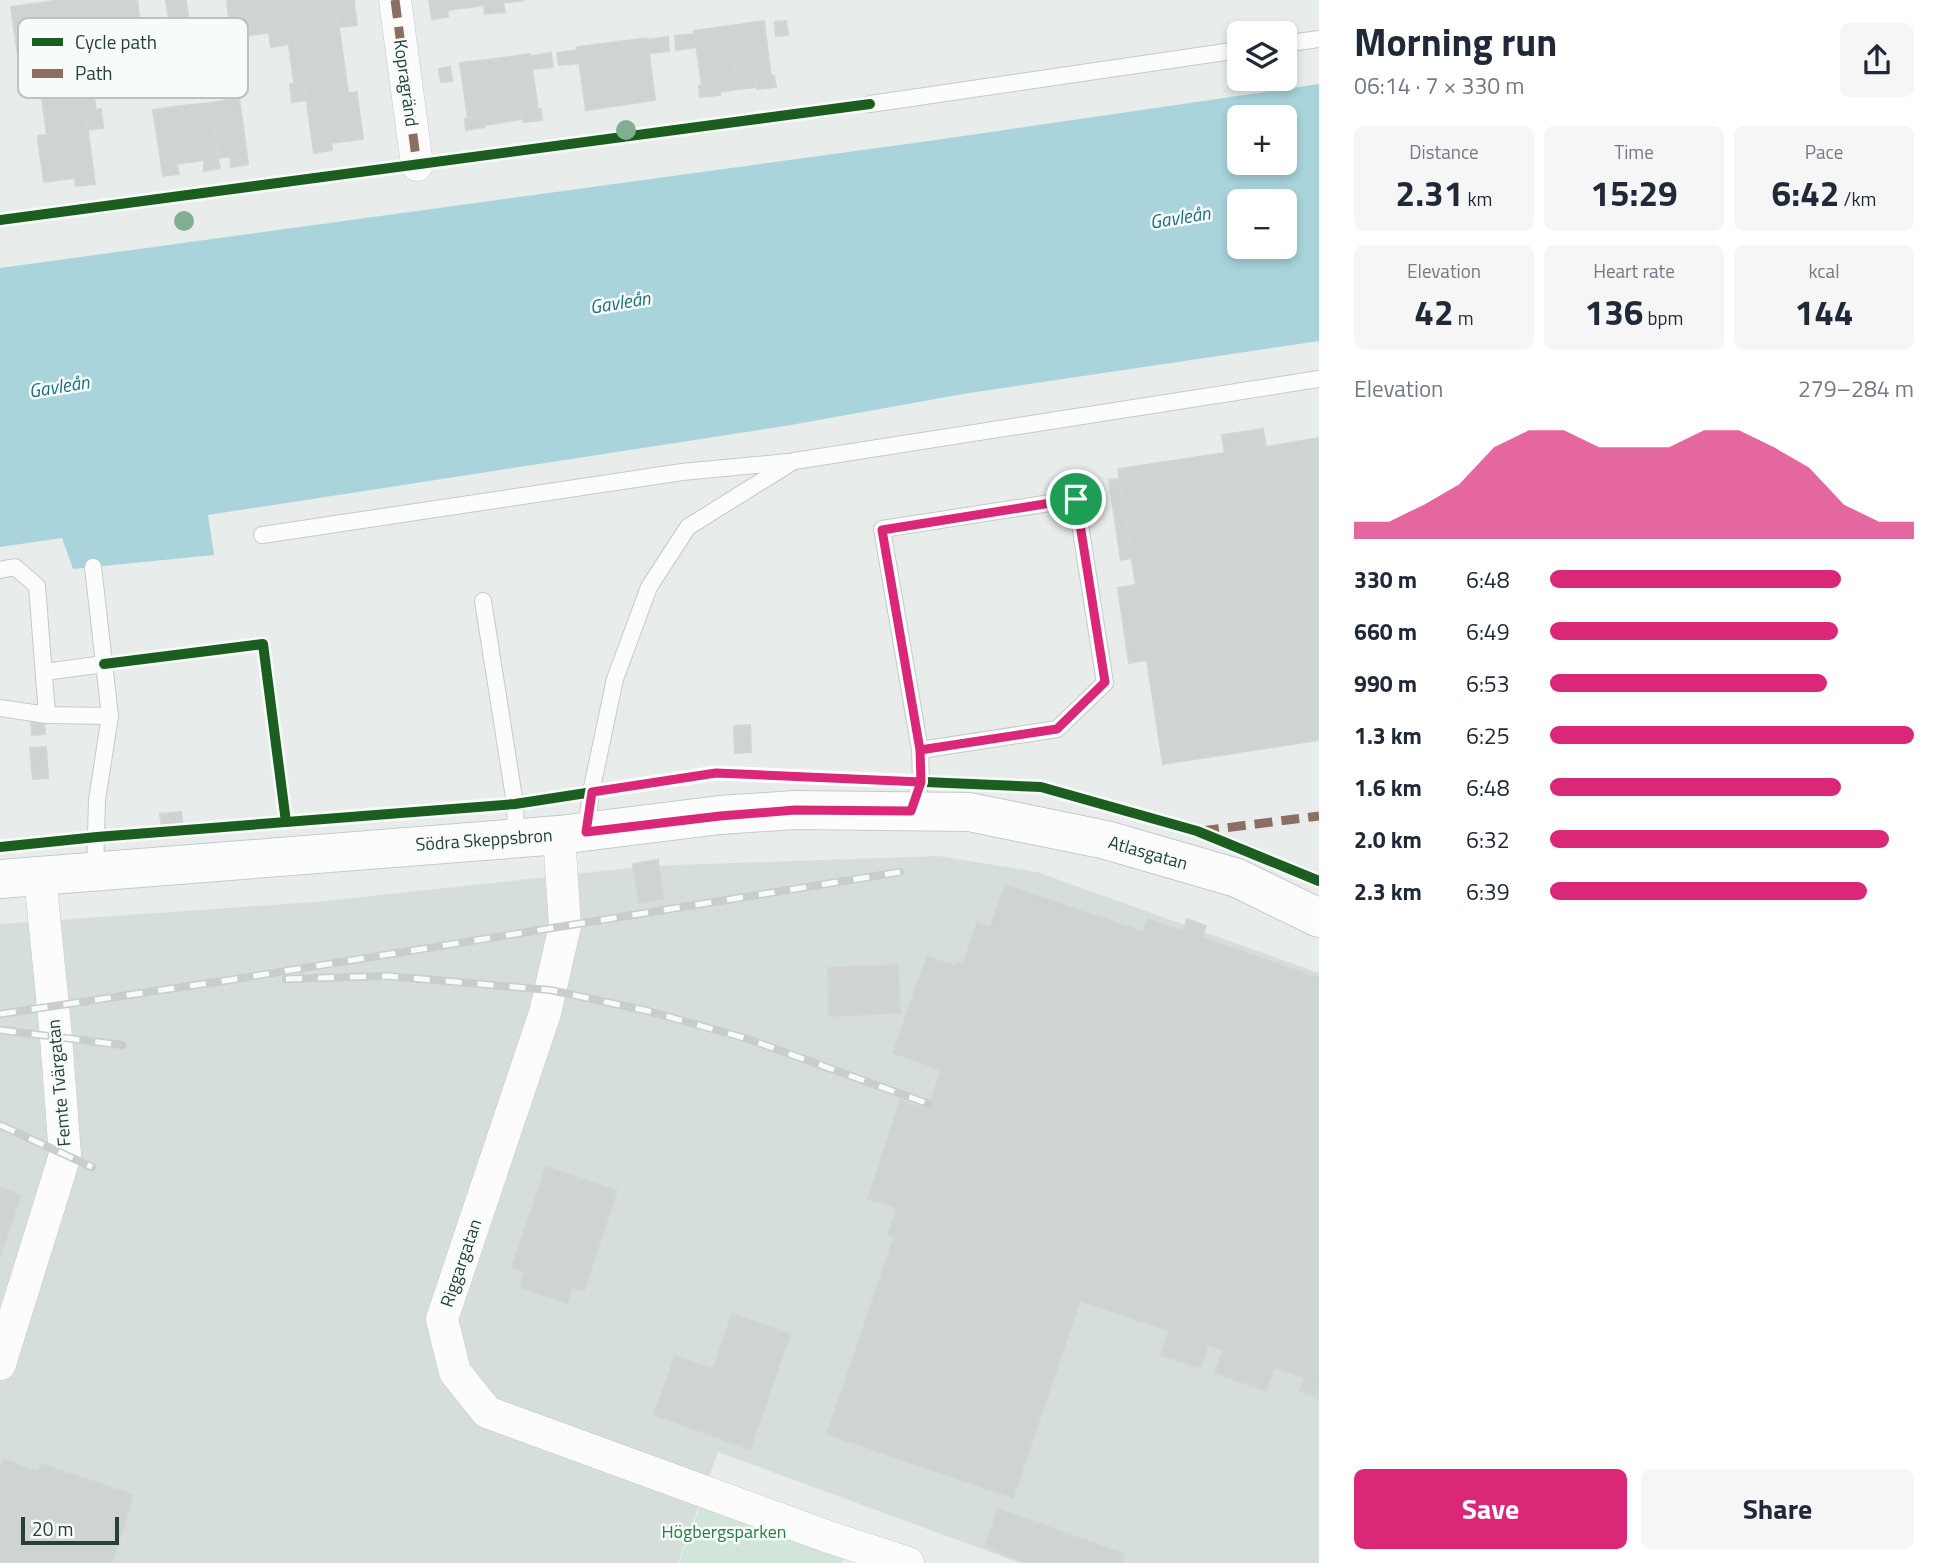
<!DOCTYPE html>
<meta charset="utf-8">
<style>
body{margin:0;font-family:"Titillium Web",sans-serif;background:#f6f6f7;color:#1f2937;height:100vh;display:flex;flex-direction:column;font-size:26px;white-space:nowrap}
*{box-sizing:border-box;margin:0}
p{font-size:23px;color:#747a83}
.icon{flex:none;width:38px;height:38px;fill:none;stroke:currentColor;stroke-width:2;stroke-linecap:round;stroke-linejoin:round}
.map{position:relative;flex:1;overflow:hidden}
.side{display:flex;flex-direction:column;background:#fff;width:630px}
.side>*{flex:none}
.controls{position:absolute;left:1227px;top:21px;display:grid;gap:14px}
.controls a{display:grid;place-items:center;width:70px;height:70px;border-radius:10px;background:#fff;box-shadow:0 4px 10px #0003;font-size:35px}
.scale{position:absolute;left:21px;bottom:18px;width:98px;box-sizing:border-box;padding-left:7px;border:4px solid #24423a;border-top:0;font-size:19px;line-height:24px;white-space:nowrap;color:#24423a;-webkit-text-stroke:5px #f7fbf9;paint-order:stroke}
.pin{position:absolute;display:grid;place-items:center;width:60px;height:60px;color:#fff;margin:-30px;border:4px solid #fff;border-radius:50%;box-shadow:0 2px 7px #0007}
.round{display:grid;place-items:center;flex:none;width:74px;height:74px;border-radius:10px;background:#f6f6f7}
.summary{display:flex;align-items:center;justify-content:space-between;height:119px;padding:0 35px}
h1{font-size:38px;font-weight:700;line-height:52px}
.figures{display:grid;grid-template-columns:repeat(3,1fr);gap:10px;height:119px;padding:7px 35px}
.figures div{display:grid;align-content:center;border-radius:10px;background:#f6f6f7;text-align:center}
.figures b{font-size:35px;font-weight:700}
.figures small{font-size:19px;font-weight:400}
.figures p{font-size:19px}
.chart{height:196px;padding:14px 35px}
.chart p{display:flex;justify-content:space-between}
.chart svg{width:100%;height:126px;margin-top:7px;fill:#db2777;opacity:.7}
.primary-button{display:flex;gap:14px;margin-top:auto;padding:14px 35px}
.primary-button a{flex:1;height:80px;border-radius:10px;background:#db2777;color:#fff;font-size:28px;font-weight:700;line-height:80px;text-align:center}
.primary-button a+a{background:#f6f6f7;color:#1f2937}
ul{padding:0 35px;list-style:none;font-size:23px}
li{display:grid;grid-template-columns:112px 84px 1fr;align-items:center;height:52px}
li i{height:18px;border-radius:9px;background:#db2777}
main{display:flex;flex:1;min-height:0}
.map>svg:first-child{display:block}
.built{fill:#d6dedb}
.green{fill:#d1e6d8}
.water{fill:#a9d4db;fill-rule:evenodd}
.building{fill:#cfd4d2;stroke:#d1d6d4;stroke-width:2}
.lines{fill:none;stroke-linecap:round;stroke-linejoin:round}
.lane-casing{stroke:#c5cac8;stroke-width:18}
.street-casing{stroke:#c5cac8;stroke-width:33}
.secondary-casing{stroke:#c3cbc8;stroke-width:40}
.lane{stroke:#fcfcfc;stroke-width:16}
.street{stroke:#fcfcfc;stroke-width:32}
.secondary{stroke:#fcfcfc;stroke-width:38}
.rail-casing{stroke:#c9cdcc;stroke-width:8}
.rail{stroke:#f7fbf9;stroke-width:5;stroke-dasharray:16;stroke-linecap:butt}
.quiet{stroke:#8d6e63;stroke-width:9;stroke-dasharray:18 9;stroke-linecap:butt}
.cycleway-casing{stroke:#f7fbf9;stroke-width:15}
.cycleway{stroke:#1b5e20;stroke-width:10}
.tree{fill:#81ae93}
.route-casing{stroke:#fff;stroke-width:14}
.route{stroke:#db2777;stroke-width:9}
.labels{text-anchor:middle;stroke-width:5;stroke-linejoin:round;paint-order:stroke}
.street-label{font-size:18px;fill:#24423a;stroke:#f7fbf9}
.park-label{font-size:18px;fill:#2d7a4b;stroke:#f7fbf9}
.water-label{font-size:19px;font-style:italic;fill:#1c6f80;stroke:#f7fbf9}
.key{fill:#f7fbf9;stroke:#b8c4c0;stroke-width:2}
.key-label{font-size:19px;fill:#24423a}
</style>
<main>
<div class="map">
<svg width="1319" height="1563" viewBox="0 0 1319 1563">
<rect width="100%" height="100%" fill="#e8edeb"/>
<polygon class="built" points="939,856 1037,872 1319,973 1319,1563 1020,1563 718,1452 678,1563 0,1563 0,924 315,902 648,866"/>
<polygon class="green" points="705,1492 849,1544 842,1563 679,1563"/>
<path class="water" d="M 1319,84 L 1319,341 L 963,394 L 791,425 L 208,515 L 214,555 L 73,569 L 62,538 L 0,547 L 0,268 L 943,139 ZM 1239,117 L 1284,117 L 1284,163 L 1239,163 ZM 1239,201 L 1284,201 L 1284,247 L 1239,247 Z"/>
<g class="building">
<polygon points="61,0 137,0 141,31 122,33 124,52 89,57 96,111 85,112 88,132 38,139 38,136 47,135 36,54 18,56 11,7"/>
<polygon points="166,0 186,0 193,56 174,58"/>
<polygon points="227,0 354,0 355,11 337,13 348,93 357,92 357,95 307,102 304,82 294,84 287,30 250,35 248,16 229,18"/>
<polygon points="429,0 525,0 448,10 447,5 430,7"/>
<polygon points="503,3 505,12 485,14 484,5"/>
<polygon points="447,5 448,17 432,19 430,7"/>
<polygon points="355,11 357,25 339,27 337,13"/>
<polygon points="248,16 250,31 231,33 229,18"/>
<polygon points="764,21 771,77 755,79 756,87 738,89 729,26"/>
<polygon points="786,21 788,35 776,36 775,22"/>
<polygon points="729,26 738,89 719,92 718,84 702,86 694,31"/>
<polygon points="287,30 289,44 271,47 269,33"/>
<polygon points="695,34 697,47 676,50 675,36"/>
<polygon points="668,37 669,51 649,53 647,40"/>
<polygon points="647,38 655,100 586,110 577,47"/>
<polygon points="578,50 580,63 559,65 557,53"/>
<polygon points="551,53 553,67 532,69 530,56"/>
<polygon points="530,54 538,109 521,111 522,119 504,122 495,59"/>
<polygon points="495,59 504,122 485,125 484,116 468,119 460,63"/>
<polygon points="450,67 452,81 441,82 439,69"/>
<polygon points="774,76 776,87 757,89 755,79"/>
<polygon points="304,82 307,100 292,102 290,84"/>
<polygon points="718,84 720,95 700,97 699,86"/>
<polygon points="357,95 363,139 331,143 330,137 312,139 307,102"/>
<polygon points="239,98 246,149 230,151 231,156 218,158 211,103"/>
<polygon points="211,103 218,158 216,153 204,155 204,160 190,162 182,106"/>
<polygon points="182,106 190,162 176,164 175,159 161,161 153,110"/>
<polygon points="101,109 103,128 87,130 85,112"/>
<polygon points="541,109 542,120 523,122 521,111"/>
<polygon points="484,116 485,127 466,130 465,119"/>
<polygon points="88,132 93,169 74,171 75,178 44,182 38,139"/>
<polygon points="330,137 332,150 314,153 312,139"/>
<polygon points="246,149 248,164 231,167 230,151"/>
<polygon points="216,153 220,168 204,171 204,155"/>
<polygon points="175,159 179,174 163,176 161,161"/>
<polygon points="93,169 95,184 76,186 74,171"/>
<polygon points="1263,429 1266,447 1319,438 1319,740 1163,764 1147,660 1129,663 1118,588 1136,585 1118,469 1225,453 1222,435"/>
<polygon points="1119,479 1132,558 1121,560 1109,480"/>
<polygon points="31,718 44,718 45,734 32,735"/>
<polygon points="750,725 751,752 735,753 734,726"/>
<polygon points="46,747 48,778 33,779 30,748"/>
<polygon points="181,812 183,827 162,829 160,814"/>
<polygon points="658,860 663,899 639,903 633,864"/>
<polygon points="1005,885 1143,932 1148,919 1183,931 1187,919 1206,926 1202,938 1319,978 1319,1383 1274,1367 1266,1391 1215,1373 1223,1350 1208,1345 1200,1368 1161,1355 1169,1331 888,1235 897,1208 875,1201 907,1103 928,1109 941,1070 893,1053 927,956 955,966 957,962 976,968"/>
<polygon points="977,923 990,927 976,968 963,964"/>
<polygon points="898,965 900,1013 829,1016 828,968"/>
<polygon points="900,1100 907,1103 875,1201 868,1199"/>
<polygon points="546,1167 617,1191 584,1291 572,1287 567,1303 520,1287 525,1272 512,1267"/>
<polygon points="0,1188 21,1195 0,1256"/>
<polygon points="894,1238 1080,1301 1013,1498 827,1434"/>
<polygon points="732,1314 790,1334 750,1449 654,1415 675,1356 713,1369"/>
<polygon points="1304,1378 1319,1383 1319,1398 1300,1391"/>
<polygon points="3,1459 38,1472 41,1464 101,1484 90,1512 125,1523 112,1563 0,1563 0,1469"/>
<polygon points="101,1484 133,1495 125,1523 90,1512"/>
<polygon points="998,1509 1125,1554 1121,1563 1030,1563 985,1547"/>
</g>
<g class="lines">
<g class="lane-casing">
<g id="lane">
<polyline points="1284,44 1319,39"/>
<polyline points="870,104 1239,50"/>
<polyline points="262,535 682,472 788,462"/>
<polyline points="93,567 110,716 97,800 95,871"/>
<polyline points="0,570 15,567 37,586 47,715 110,716"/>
<polyline points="483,601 515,804 516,838"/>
<polyline points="45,672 104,664"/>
<polyline points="0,708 47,715"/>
<polyline points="911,811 921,782 920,750 882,529 1076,499 1105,683 1057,729 920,750"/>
<polyline points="586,832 591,792 615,679 649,587 688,527 794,461 1319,379"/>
</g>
</g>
<g class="street-casing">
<g id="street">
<polyline points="395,0 417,165"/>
<polyline points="559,835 565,926 545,1013 442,1319 455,1372 487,1412 826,1536 908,1563"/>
<polyline points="0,1364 65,1155 56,1037 40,876"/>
</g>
</g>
<g class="secondary-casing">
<polyline id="secondary" points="0,879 559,835 720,815 795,810 969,812 1106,840 1237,878 1319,918"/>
</g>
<use href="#lane" class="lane"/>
<use href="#street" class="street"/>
<use href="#secondary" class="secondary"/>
<g class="rail-casing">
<g id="rail">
<polyline points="286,979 387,976 550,990 648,1011 748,1039 929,1104"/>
<polyline points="0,1014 223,981 900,872"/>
<polyline points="0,1030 122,1045"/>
<polyline points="0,1125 92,1167"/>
</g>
</g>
<use href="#rail" class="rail"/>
<g class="quiet">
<polyline points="395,0 417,165"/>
<polyline points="1201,831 1319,816"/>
</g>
<g class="cycleway-casing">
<g id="cycleway">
<polyline points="0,220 870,104"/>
<polyline points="104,664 263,644 286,822"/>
<polyline points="0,847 97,837 515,804 716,773 1041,787 1197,831 1319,881"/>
</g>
</g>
<use href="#cycleway" class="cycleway"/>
</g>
<g class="tree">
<circle cx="626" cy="130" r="10"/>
<circle cx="184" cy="221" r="10"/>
</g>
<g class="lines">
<g class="route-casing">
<polyline id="route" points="1076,499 1105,682 1057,729 920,750 921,782 716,773 592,792 586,832 720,816 795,810 911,811 921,782 920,750 882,530 1076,499"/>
</g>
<use href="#route" class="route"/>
</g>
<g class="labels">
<g class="street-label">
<text transform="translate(406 83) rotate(82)" y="6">Kopragränd</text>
<text transform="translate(484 840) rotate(-4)" y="6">Södra Skeppsbron</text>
<text transform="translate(1148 853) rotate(16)" y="6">Atlasgatan</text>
<text transform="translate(59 1083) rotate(-95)" y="6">Femte Tvärgatan</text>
<text transform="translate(461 1263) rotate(-71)" y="6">Riggargatan</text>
</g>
<g class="park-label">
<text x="724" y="1538">Högbergsparken</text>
</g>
<g class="water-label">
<text transform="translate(1180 217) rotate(-9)" y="7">Gavleån</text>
<text transform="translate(620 302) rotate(-9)" y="7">Gavleån</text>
<text transform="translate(59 386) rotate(-9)" y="7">Gavleån</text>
</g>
</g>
<rect x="18" y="18" width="230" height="80" rx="10" class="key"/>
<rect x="32" y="38" width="31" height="8" fill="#1b5e20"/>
<rect x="32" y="69" width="31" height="9" fill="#8d6e63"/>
<g class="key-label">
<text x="75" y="49">Cycle path</text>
<text x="75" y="80">Path</text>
</g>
</svg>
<div class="controls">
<a><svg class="icon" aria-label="layers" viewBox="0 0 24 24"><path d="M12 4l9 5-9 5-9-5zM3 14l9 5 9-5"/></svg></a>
<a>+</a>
<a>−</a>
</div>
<div class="scale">20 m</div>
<div class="pin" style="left:1076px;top:499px;background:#1e9e55"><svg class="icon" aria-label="arrive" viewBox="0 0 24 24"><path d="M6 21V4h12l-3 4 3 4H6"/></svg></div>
</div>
<section class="side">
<div class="summary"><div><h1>Morning run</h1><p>06:14 · 7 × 330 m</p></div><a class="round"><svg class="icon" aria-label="share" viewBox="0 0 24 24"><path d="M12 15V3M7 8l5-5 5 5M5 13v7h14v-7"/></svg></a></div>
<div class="figures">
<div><p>Distance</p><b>2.31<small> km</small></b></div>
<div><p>Time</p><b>15:29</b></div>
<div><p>Pace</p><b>6:42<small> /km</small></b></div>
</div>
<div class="figures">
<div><p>Elevation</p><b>42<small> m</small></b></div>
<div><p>Heart rate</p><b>136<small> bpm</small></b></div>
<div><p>kcal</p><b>144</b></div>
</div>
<div class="chart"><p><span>Elevation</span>279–284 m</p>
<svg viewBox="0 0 160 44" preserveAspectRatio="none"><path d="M0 44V38L10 38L20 32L30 25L40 12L50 6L60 6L70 12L80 12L90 12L100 6L110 6L120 12L130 19L140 32L150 38L160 38V44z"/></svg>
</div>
<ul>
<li><b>330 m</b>6:48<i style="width:80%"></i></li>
<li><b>660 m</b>6:49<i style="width:79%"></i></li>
<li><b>990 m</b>6:53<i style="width:76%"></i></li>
<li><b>1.3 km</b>6:25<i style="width:100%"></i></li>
<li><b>1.6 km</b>6:48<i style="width:80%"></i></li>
<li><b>2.0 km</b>6:32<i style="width:93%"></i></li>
<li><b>2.3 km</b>6:39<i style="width:87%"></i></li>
</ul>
<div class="primary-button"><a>Save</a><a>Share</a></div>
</section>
</main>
